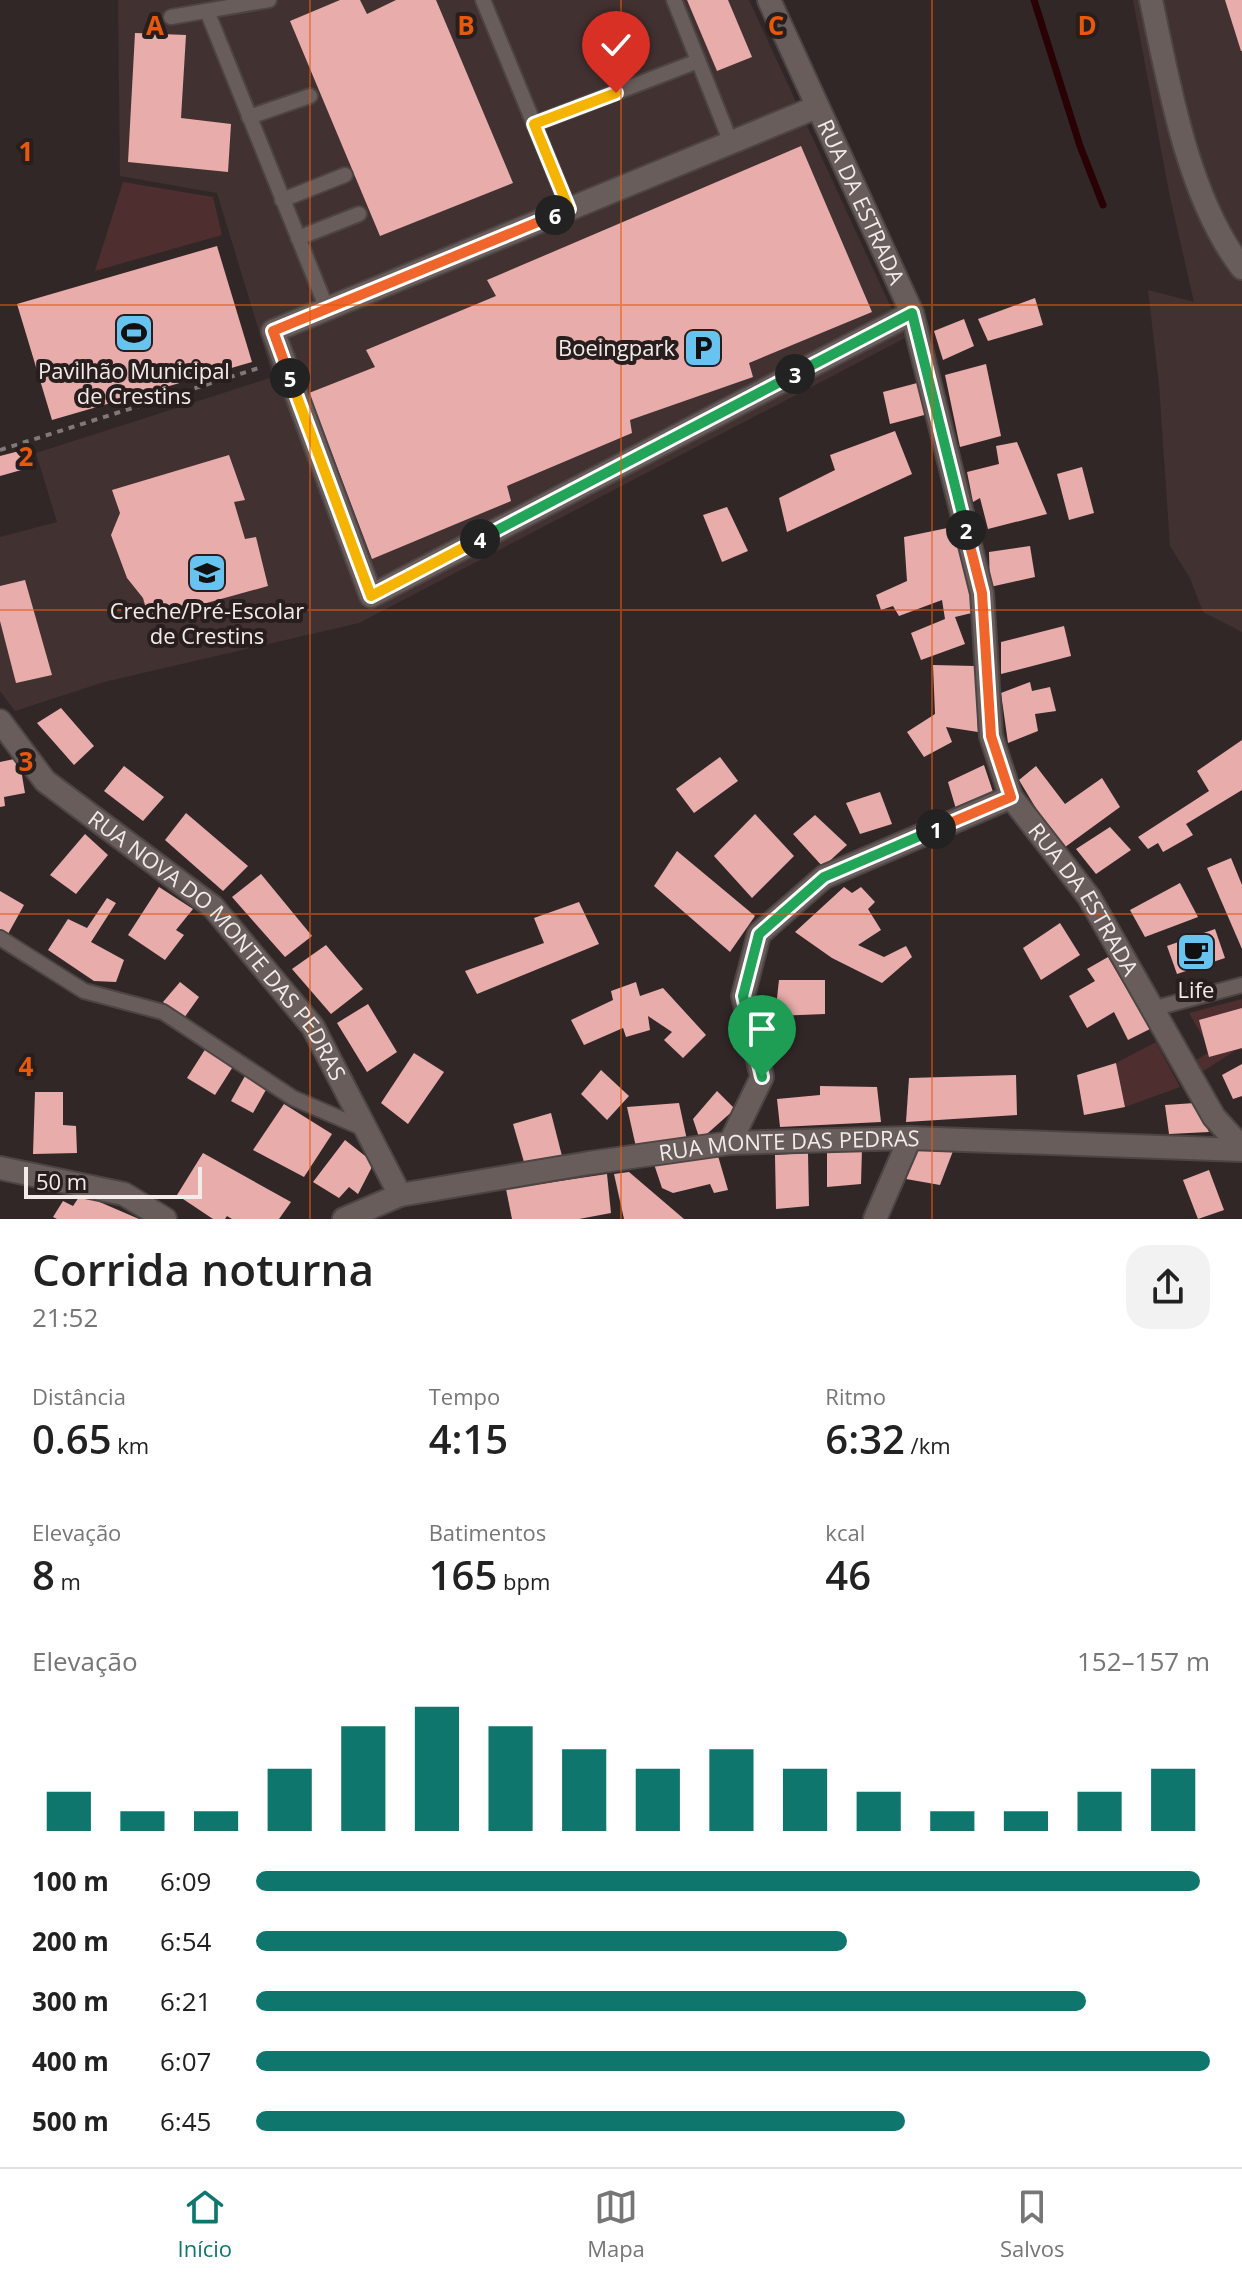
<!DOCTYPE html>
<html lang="pt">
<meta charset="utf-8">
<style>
body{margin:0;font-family:"Open Sans",sans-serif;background:#f2f2f2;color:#222;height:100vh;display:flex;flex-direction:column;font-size:30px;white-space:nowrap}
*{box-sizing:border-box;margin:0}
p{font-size:26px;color:#767676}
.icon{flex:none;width:44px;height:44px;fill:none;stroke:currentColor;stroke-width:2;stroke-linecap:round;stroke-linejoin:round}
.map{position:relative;height:1219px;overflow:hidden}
.drawer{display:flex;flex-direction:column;background:#fff;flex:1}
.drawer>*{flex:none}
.scale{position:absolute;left:24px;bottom:20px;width:178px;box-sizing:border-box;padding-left:8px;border:4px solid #f2ebea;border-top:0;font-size:22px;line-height:28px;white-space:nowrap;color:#f2ebea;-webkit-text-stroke:6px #281e1e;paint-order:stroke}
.pin{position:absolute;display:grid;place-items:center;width:68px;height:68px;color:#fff;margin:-82px -34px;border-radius:50% 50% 50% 0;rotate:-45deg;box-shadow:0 0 8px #0007}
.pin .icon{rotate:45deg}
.km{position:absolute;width:40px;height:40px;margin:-20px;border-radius:50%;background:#222;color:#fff;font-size:22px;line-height:40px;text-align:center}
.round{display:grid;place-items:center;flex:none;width:84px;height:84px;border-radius:24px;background:#f2f2f2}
.headline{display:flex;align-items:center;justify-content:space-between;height:136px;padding:0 32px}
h1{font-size:44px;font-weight:600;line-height:60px}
.stats{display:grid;grid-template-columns:repeat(3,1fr);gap:12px;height:136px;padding:8px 32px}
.stats div{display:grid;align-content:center}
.stats b{font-size:40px;font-weight:600}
.stats small{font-size:22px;font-weight:400}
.stats p{font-size:22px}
.chart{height:224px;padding:16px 32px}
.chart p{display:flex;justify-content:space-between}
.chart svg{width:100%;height:144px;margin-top:8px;stroke:#0f766e;stroke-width:6}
ul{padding:0 32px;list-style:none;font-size:26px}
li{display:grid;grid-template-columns:128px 96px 1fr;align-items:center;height:60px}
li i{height:20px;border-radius:10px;background:#0f766e}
.tabs{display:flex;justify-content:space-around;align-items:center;height:112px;border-top:2px solid #e0e0e0;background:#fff;font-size:22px;color:#767676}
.tabs a{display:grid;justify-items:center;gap:4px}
.tabs .active{color:#0f766e}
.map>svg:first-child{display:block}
.built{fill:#423131}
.green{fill:#4e2e2e}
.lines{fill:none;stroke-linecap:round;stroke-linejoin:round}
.stream{stroke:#290105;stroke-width:7}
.building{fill:#e8adab}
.service-casing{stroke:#4d4544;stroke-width:18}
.minor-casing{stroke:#4d4544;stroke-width:26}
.tertiary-casing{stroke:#4d4544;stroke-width:26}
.path{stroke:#827878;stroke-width:4;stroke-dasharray:6 6;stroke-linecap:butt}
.service{stroke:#695d5c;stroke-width:14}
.minor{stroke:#695d5c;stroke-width:22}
.tertiary{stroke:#695d5c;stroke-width:22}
.split-1-casing{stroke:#fff;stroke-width:16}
.split-2-casing{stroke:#fff;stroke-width:16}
.split-3-casing{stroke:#fff;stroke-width:16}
.split-4-casing{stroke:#fff;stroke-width:16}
.split-5-casing{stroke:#fff;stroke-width:16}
.split-6-casing{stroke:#fff;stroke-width:16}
.split-7-casing{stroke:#fff;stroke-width:16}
.split-1{stroke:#22a559;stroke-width:10}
.split-2{stroke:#f0652b;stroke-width:10}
.split-3{stroke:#22a559;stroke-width:10}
.split-4{stroke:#22a559;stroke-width:10}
.split-5{stroke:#f5b400;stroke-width:10}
.split-6{stroke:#f0652b;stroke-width:10}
.split-7{stroke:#f5b400;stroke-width:10}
.grid{fill:none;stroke:#e8590c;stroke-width:2;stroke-opacity:0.55}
.labels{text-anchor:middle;stroke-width:8;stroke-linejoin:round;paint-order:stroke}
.street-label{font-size:22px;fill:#f2ebea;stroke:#281e1e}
.poi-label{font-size:22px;fill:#f2ebea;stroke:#281e1e}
.grid-label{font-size:26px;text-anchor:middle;font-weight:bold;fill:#e8590c;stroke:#281e1e;stroke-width:8;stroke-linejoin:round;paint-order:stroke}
</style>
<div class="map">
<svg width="1242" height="1219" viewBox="0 0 1242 1219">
<rect width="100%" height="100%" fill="#322727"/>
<g class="built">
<polygon points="118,0 749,0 905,338 359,623 104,682 15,711 0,691 0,537 57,522 36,453 273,377 217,193 120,176"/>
<polygon points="1133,0 1242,0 1242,632 1203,612 1190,578 1170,546 1159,384 1148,290 1194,302 1170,197"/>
</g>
<g class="green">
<polygon points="123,182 213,197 222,235 95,271"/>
<polygon points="1242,999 1242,1049 1236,1050 1199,1074 1193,1062 1211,1051 1189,1013"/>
<polygon points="1156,1042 1180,1087 1125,1107 1116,1063"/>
</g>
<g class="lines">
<polyline class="stream" points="1034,0 1080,146 1103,205"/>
</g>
<g class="building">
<polygon points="340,0 360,0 367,14 396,0 436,0 513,183 380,236 290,21"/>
<polygon points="687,0 728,0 752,57 717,71"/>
<polygon points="1225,0 1242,0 1242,51 1241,51"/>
<polygon points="135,33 186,35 181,118 231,124 228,172 128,162"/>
<polygon points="801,146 872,312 749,363 753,377 630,420 632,433 507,486 511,501 372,559 309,393 375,367 366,350 496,296 487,280"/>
<polygon points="217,246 252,362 52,420 17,304"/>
<polygon points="1035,298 1043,325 988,341 978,319"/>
<polygon points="964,319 974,346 943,360 934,331"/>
<polygon points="986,364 1001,436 960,447 945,375"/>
<polygon points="921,382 928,414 890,424 883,392"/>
<polygon points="895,431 912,474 787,532 779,498 835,470 830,455"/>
<polygon points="1017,442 1047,514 988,529 980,498 973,502 967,472 999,464 996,446"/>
<polygon points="27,449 32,467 0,476 0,456"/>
<polygon points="229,455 245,500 234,502 245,539 256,537 268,586 149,619 143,598 127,578 111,535 120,513 112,490"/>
<polygon points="1082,467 1094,513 1069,520 1057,474"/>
<polygon points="727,507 748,551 722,562 703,515"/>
<polygon points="957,526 976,612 955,617 965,644 921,660 911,633 945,619 942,600 899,616 893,606 881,610 876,595 907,581 904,537"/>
<polygon points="1030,546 1035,577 990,587 989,552"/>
<polygon points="25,580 52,675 16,683 0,621 0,586"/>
<polygon points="1064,626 1071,656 1001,674 1001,642"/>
<polygon points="933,665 975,666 978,732 946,727 952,742 924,757 907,732 935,714"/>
<polygon points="1030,682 1032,691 1050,687 1056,711 1035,714 1038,731 1008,743 1001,693"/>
<polygon points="61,708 94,746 74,765 37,723"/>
<polygon points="1242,740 1242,790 1186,824 1193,835 1163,852 1158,843 1148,849 1138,837 1209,791 1197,771"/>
<polygon points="720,757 738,781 694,813 676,789"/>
<polygon points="19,758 25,793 4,797 5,806 0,807 0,762"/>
<polygon points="984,765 993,792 956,809 948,782"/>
<polygon points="124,766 164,797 143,821 104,791"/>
<polygon points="1036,766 1065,804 1102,778 1120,807 1061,850 1019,780"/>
<polygon points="880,792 892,824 860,834 846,803"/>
<polygon points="186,813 248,866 223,891 165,840"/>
<polygon points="755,814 794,856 752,898 714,856"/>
<polygon points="815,815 847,845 823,867 793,834"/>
<polygon points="1110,827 1131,850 1096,874 1076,849"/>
<polygon points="85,834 108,855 76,894 50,875"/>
<polygon points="677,851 755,916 730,952 654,886"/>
<polygon points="1231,858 1242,885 1242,949 1207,868"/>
<polygon points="261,874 312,936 285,957 232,897"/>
<polygon points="1180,883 1198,917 1145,937 1130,910"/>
<polygon points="159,887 193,909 176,930 184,935 165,960 128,935"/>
<polygon points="844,887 852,893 861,887 875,902 868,909 881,930 858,945 884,957 906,946 912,957 882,983 832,958 795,932"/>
<polygon points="0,891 24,905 8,934 0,930"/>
<polygon points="107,898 116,903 91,942 124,960 116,982 94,981 48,950 68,919 87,928"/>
<polygon points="579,902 599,944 477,994 465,971 544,943 534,918"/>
<polygon points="1060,923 1080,955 1041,980 1023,948"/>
<polygon points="1215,929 1225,958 1177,974 1167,946"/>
<polygon points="326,945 363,989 331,1014 292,969"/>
<polygon points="1108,957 1150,1029 1128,1040 1114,1012 1087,1028 1069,996 1095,981 1087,969"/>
<polygon points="779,980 825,980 825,1014 775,1016"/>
<polygon points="180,982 199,997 184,1018 163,1002"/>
<polygon points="636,982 640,996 663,988 706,1035 683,1058 664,1040 672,1032 648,1016 650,1030 626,1037 623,1028 584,1045 571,1020 613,1000 611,991"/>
<polygon points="368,1004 397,1052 367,1072 337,1023"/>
<polygon points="1242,1008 1242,1048 1209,1057 1199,1020"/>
<polygon points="206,1048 234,1065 215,1095 187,1078"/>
<polygon points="414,1053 444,1072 408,1124 381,1103"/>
<polygon points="1116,1063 1125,1107 1084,1115 1077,1075"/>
<polygon points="1242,1064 1242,1096 1233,1099 1222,1075"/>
<polygon points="601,1070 629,1096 607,1120 581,1094"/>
<polygon points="1016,1075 1017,1115 906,1122 909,1078"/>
<polygon points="245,1076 267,1088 253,1113 231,1101"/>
<polygon points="820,1086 877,1087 881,1122 780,1127 777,1099 820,1095"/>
<polygon points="717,1091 735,1109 700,1140 693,1119"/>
<polygon points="35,1092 63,1092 63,1125 76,1126 77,1153 33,1154"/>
<polygon points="679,1103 687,1140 636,1147 627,1107"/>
<polygon points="1195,1103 1209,1132 1169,1134 1165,1105"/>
<polygon points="284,1104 332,1134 304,1177 253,1150"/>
<polygon points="551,1113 562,1156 524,1162 513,1124"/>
<polygon points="345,1140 374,1163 358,1194 349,1187 339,1198 313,1182"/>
<polygon points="862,1148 861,1184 827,1187 827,1150"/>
<polygon points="917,1149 953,1151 940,1185 906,1179"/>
<polygon points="203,1153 291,1202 279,1219 232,1219 227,1216 225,1219 213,1219 177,1195"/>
<polygon points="808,1153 809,1206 776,1209 775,1155"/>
<polygon points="718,1156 728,1190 714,1193 710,1184 673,1193 662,1188 654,1164"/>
<polygon points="1209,1170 1224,1210 1198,1219 1183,1180"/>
<polygon points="629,1172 684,1219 624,1219 614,1174"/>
<polygon points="607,1174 611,1213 579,1219 512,1219 506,1189"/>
<polygon points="81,1194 139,1219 57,1219 53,1217 63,1201 73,1206"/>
</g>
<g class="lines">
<g class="service-casing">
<g id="service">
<polyline points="483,0 569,209"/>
<polyline points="674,0 731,143"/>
<polyline points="207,11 327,309"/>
<polyline points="171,17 269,0"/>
<polyline points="249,117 310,96"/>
<polyline points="534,124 698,61"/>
<polyline points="282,200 345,175"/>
<polyline points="298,238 359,214"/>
<polyline points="0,938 84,991 163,1012 293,1098 365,1129"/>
<polyline points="1152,1009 1242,985"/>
</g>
</g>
<g class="minor-casing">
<g id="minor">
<path d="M 1151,0 C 1169,85 1188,198 1242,268"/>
<polyline points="817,107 273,331 371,596 912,313"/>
<path id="s1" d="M 0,721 L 45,781 L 213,907 L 313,1027 L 400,1195"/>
<polyline points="730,1143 762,1077 743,996 759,934 824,877 1011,797"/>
<polyline points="0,1168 124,1194 165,1219"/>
<path id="s2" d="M 344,1219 L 400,1195 L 589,1163 L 730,1143 L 910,1138 L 1242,1150"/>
<polyline points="875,1219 910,1138"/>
</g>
</g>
<g class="tertiary-casing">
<g id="tertiary">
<path id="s3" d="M 769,0 L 912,313 L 982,593 L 991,736 L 1011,797 L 1089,897 L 1214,1117 L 1242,1148"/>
</g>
</g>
<polyline class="path" points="0,450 262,367"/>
<use href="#service" class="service"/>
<use href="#minor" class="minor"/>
<use href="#tertiary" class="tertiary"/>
</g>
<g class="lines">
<g class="split-1-casing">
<polyline id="split-1" points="762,1077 743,996 759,934 824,877 936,829"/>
</g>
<g class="split-2-casing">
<polyline id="split-2" points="936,829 1011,797 991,736 982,593 966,530"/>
</g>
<g class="split-3-casing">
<polyline id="split-3" points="795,374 912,313 966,530"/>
</g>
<g class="split-4-casing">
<polyline id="split-4" points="480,539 795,374"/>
</g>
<g class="split-5-casing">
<polyline id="split-5" points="290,378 371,596 480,539"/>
</g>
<g class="split-6-casing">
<polyline id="split-6" points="290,378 273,331 555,215"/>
</g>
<g class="split-7-casing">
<polyline id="split-7" points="555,215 569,209 534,124 616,93"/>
</g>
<use href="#split-1" class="split-1"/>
<use href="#split-2" class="split-2"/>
<use href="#split-3" class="split-3"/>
<use href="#split-4" class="split-4"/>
<use href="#split-5" class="split-5"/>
<use href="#split-6" class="split-6"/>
<use href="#split-7" class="split-7"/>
</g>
<path class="grid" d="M 310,0 L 310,1219M 621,0 L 621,1219M 932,0 L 932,1219M 0,305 L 1242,305M 0,610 L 1242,610M 0,914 L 1242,914"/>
<defs>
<g id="stadium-square" transform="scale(2)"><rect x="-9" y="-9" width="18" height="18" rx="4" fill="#67c4f0" stroke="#281e1e"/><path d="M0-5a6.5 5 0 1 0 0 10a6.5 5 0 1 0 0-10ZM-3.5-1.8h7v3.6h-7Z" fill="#111"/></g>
<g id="parking-square" transform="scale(2)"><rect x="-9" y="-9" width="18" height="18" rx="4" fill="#67c4f0" stroke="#281e1e"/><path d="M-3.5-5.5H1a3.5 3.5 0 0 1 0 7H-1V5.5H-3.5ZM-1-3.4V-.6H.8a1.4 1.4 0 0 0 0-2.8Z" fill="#111"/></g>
<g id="school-square" transform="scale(2)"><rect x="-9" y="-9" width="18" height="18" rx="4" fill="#67c4f0" stroke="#281e1e"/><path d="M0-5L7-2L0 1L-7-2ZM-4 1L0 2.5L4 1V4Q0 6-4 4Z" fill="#111"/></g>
<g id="cafe-square" transform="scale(2)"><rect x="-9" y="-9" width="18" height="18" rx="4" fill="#67c4f0" stroke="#281e1e"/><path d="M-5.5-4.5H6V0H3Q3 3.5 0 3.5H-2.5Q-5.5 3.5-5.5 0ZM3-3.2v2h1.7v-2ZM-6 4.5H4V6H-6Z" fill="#111"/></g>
</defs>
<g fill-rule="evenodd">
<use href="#stadium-square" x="134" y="333"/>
<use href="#parking-square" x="703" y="348"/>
<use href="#school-square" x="207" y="573"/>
<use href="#cafe-square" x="1196" y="952"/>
</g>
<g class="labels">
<g class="street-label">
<text dy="8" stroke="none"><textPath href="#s3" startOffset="222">RUA DA ESTRADA</textPath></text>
<text dy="8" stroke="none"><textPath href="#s3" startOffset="966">RUA DA ESTRADA</textPath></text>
<text dy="8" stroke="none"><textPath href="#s1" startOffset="316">RUA NOVA DO MONTE DAS PEDRAS</textPath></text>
<text dy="8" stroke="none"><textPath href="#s2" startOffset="454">RUA MONTE DAS PEDRAS</textPath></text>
</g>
<g class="poi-label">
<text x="675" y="356" text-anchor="end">Boeingpark</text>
<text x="134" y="379">Pavilhão Municipal<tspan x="134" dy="25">de Crestins</tspan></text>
<text x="207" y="619">Creche/Pré-Escolar<tspan x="207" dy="25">de Crestins</tspan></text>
<text x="1196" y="998">Life</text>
</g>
</g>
<g class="grid-label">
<text x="155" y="35">A</text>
<text x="466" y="35">B</text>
<text x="776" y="35">C</text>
<text x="1087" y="35">D</text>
<text x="26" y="161">1</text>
<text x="26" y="466">2</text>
<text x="26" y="771">3</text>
<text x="26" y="1076">4</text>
</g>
</svg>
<div class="scale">50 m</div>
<div class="pin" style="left:762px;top:1077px;background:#1e9e55"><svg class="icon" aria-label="arrive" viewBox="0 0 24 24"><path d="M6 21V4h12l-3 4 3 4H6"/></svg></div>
<div class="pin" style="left:616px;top:93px;background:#d93025"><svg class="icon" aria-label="check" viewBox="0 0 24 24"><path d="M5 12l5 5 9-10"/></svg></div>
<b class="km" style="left:936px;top:829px">1</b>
<b class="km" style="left:966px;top:530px">2</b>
<b class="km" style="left:795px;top:374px">3</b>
<b class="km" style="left:480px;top:539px">4</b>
<b class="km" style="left:290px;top:378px">5</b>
<b class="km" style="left:555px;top:215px">6</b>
</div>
<section class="drawer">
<div class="headline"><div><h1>Corrida noturna</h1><p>21:52</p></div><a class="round"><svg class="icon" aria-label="share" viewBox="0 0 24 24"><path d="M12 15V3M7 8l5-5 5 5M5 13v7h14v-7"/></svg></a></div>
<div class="stats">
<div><p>Distância</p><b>0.65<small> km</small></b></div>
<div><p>Tempo</p><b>4:15</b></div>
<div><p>Ritmo</p><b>6:32<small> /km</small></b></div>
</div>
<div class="stats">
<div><p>Elevação</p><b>8<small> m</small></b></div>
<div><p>Batimentos</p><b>165<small> bpm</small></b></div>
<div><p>kcal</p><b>46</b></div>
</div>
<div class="chart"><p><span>Elevação</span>152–157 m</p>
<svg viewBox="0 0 160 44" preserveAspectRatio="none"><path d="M5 44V32M15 44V38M25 44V38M35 44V25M45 44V12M55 44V6M65 44V12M75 44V19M85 44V25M95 44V19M105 44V25M115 44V32M125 44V38M135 44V38M145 44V32M155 44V25"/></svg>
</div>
<ul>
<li><b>100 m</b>6:09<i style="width:99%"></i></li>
<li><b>200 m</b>6:54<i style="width:62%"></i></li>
<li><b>300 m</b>6:21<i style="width:87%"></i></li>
<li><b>400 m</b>6:07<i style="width:100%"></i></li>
<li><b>500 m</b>6:45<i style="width:68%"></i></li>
</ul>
</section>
<nav class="tabs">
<a class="active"><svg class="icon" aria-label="home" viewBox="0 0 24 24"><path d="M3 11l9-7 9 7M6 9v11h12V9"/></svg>Início</a>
<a><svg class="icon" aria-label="map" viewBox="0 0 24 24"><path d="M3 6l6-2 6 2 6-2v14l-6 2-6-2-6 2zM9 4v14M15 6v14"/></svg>Mapa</a>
<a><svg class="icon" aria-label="saved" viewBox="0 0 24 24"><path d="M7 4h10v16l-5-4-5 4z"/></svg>Salvos</a>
</nav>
